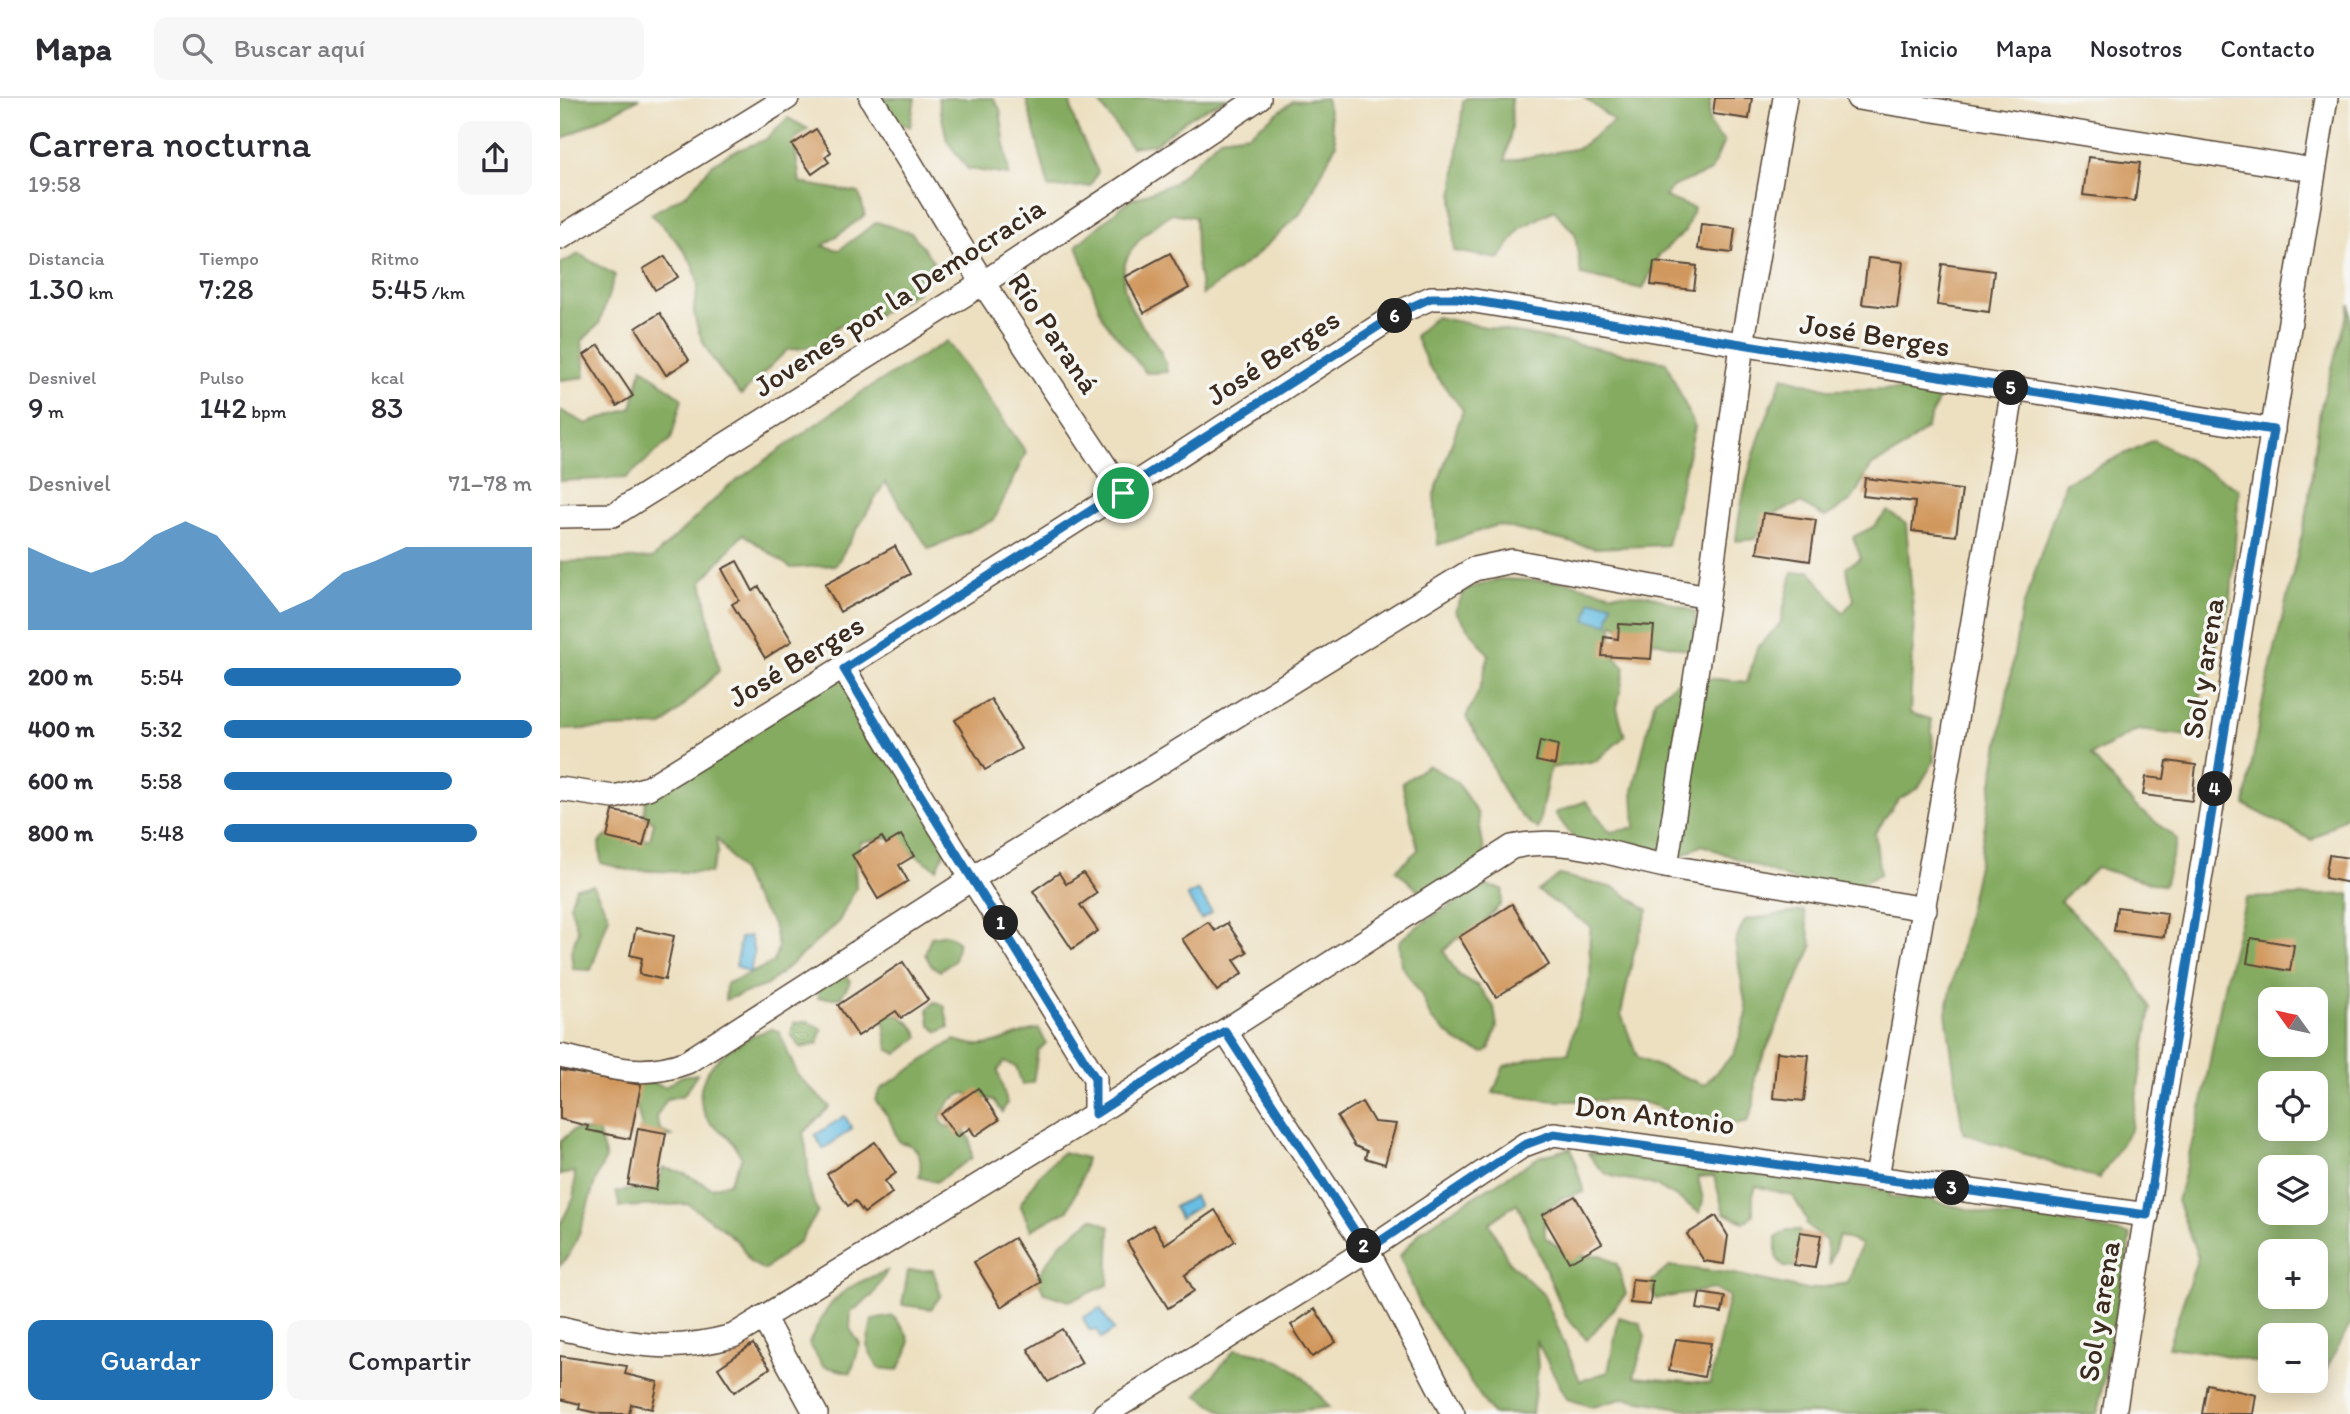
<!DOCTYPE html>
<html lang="es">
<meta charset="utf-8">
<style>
body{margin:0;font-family:Itim,sans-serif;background:#f7f7f7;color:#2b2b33;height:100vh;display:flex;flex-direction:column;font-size:26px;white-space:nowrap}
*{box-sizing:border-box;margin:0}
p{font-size:23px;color:#7c7c81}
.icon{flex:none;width:38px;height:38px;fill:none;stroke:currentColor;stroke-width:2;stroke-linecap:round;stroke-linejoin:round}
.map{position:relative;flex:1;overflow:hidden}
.panel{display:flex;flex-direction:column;background:#fff;width:560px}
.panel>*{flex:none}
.needle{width:46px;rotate:303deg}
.tools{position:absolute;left:1698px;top:889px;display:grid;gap:14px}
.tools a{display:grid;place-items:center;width:70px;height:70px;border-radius:14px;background:#fff;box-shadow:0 4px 18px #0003;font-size:35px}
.pin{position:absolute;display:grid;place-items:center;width:60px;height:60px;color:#fff;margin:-30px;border:4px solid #fff;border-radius:50%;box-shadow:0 2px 7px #0007}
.km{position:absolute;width:35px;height:35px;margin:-18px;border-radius:50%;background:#222;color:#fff;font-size:19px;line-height:35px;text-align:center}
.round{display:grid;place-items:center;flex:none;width:74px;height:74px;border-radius:14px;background:#f7f7f7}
.head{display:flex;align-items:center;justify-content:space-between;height:119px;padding:0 28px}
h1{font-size:38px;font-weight:600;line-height:52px}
.metrics{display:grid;grid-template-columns:repeat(3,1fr);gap:10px;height:119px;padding:7px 28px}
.metrics div{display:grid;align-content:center}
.metrics b{font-size:30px;font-weight:600}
.metrics small{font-size:19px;font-weight:400}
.metrics p{font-size:19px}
.chart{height:196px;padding:14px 28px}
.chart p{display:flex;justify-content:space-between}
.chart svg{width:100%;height:126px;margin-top:7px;fill:#1f6fb2;opacity:.7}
.button{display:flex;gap:14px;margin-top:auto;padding:14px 28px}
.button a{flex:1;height:80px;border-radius:14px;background:#1f6fb2;color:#fff;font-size:28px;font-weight:600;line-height:80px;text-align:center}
.button a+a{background:#f7f7f7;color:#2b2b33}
ul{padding:0 28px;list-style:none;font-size:23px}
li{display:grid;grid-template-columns:112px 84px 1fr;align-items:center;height:52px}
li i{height:18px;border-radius:9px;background:#1f6fb2}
header{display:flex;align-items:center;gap:42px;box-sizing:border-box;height:98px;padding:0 35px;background:#fff;border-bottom:2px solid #e1e1e2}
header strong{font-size:33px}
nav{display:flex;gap:38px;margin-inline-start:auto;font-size:24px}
.search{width:490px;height:63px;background:#f7f7f7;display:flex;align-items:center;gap:18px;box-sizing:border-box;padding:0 24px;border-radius:14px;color:#7c7c81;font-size:26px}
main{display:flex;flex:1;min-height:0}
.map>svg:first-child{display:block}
.forest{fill:#84ab61;stroke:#606a40;stroke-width:2;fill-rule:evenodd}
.water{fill:#66bde3;stroke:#507480;stroke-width:2}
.building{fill:#d1985d}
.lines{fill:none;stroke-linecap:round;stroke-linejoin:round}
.minor-casing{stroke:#564536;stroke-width:26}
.minor{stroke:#fff;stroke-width:23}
.route-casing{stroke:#fff;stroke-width:14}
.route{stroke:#1f6fb2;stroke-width:9}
.labels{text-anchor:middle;stroke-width:7;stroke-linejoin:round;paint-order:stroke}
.street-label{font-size:30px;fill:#3b2a1e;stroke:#f6f6f2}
</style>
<header>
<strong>Mapa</strong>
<div class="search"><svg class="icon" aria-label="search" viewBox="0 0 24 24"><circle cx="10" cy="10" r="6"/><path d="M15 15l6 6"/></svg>Buscar aquí</div>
<nav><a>Inicio</a><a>Mapa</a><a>Nosotros</a><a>Contacto</a></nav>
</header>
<main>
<section class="panel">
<div class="head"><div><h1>Carrera nocturna</h1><p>19:58</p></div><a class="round"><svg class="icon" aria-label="share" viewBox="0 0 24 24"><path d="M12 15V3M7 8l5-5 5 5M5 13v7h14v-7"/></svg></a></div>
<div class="metrics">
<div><p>Distancia</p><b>1.30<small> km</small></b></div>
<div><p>Tiempo</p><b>7:28</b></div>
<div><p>Ritmo</p><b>5:45<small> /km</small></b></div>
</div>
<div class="metrics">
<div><p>Desnivel</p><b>9<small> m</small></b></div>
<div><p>Pulso</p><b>142<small> bpm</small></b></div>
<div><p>kcal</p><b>83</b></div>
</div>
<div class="chart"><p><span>Desnivel</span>71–78 m</p>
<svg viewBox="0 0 160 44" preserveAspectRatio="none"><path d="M0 44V15L10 20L20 24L30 20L40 11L50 6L60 11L70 24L80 38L90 33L100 24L110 20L120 15L130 15L140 15L150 15L160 15V44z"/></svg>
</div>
<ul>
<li><b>200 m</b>5:54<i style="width:77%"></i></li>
<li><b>400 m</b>5:32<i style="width:100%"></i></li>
<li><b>600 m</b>5:58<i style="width:74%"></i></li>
<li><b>800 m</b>5:48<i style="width:82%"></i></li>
</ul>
<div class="button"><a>Guardar</a><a>Compartir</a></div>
</section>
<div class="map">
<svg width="1790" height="1316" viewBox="0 0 1790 1316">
<rect width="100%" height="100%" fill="#f6f6f2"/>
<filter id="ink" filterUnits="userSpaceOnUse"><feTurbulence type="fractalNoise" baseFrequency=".0143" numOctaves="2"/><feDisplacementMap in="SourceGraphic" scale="14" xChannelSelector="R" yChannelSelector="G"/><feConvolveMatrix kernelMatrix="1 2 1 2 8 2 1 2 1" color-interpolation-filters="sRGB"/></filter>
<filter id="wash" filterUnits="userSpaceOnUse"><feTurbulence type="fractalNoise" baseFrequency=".00686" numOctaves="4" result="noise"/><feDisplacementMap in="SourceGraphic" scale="28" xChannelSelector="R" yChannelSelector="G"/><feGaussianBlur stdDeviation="1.57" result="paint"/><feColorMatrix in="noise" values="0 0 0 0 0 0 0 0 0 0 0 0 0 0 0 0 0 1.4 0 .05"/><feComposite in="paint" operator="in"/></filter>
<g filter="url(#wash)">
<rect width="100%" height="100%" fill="#ede0c1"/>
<g class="forest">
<polygon points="0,0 80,0 0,42"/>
<polygon points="320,0 355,0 350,29 336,24"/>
<polygon points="378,0 433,0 440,11 449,77 408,71 387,43"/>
<polygon points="466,0 509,0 515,25 538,74 530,88 489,90"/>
<polygon points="536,0 668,0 631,18 595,46 571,49"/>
<path d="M 766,0 L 776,46 L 742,114 L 692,161 L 642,197 L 636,157 L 635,119 L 612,115 C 568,146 546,171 579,223 C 591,242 604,251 607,274 L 586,275 L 543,221 L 517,147 L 568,103 L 614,85 L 660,40 L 689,36 L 733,3 Z"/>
<path d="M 906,0 L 951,0 L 952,29 L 945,63 L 1019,50 L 1054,23 L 1025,0 L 1151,0 C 1146,21 1148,30 1164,43 L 1151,73 L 1112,89 L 1105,99 L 1134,110 L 1125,133 L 1099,157 L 1083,191 L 1021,177 L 1015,136 L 994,112 L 961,130 L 939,161 L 894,153 L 893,100 L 903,4 Z"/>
<path d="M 228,20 L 248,31 L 234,42 L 240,85 L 299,95 L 305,117 L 263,148 L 279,152 L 317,124 L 352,135 L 373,163 L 356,195 L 313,219 L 278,228 L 259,248 L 227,252 L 181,297 C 161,274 137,245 134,213 C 133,205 138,195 138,187 C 136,160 109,134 91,116 L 128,95 L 153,66 L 170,55 L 205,42 Z"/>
<polygon points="19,156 55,177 39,226 22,243 25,279 0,282 0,166"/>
<polygon points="1790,206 1790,715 1752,742 1685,707 1702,606 1747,415 1760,312"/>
<polygon points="875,219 1106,264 1135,329 1107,447 1035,450 937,427 878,447 874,397 903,312 868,267 855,238"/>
<polygon points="387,243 466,354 434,422 369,451 325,384 276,467 231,470 183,436 142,483 159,573 103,628 0,632 0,464 93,460 168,389 297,297"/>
<polygon points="82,269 122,301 111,341 66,380 0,383 0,312 26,326 72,310"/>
<path d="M 1223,279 L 1272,292 L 1325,291 L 1381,295 L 1366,331 L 1338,354 L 1312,367 L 1291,403 L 1265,419 L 1240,405 L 1211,417 L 1195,441 L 1176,443 C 1182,384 1200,333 1223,279 Z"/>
<polygon points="1594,342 1679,391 1671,499 1629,638 1577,632 1531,657 1574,707 1617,741 1604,788 1537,770 1500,803 1564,865 1591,910 1571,1031 1539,1081 1403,1035 1386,915 1419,762 1461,515 1505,384"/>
<polygon points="1328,413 1346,426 1354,523 1350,615 1371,621 1374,663 1358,690 1338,702 1315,735 1320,777 1273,798 1142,747 1108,765 1014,741 995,715 1026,703 1050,734 1075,730 1073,693 1095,601 1125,578 1187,584 1197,550 1220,526 1232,475 1250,473 1283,515 1294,502 1286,469 1301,460 1293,439 1313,429"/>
<path d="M 940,481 L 1007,484 L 1050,495 L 1089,497 L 1135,514 L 1136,554 L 1071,538 L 1053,525 L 1050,554 L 1065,569 L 1057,610 L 1065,638 L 1036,663 L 990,670 L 978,731 C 950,714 941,688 928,659 C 923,645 913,632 906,619 L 919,593 L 929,557 L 895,513 L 906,491 Z"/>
<polygon points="275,569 388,746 377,771 328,739 301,744 295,764 296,790 278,825 207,887 165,902 166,886 213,865 218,849 213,826 191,796 182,775 156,739 158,754 150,775 68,772 41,765 39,745 59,727 64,733 64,744 90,741 94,724 84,717 86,700 150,652 188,643 221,599"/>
<polygon points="868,667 897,684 918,716 927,772 882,800 859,793 836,772 858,752 842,685"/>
<path d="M 999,777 L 1055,790 L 1088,812 L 1074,854 L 1061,916 L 1078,960 L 1144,987 L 1174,956 L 1187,916 L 1175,844 L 1185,822 L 1244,813 L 1252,849 L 1195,977 L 1194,1007 L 1187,1024 L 1134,1029 C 1078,991 1060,1004 999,1003 C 977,1002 955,998 933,995 L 944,968 L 987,956 L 1009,955 C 1011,928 1026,905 1030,879 C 1032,862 1027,847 1031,829 L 978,793 Z"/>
<polygon points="33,787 49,818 31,872 13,871 11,853 18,833 10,807 16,789"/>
<path d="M 925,788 L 943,791 L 941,806 L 918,830 L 896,841 L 884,853 L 898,877 L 918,888 L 934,909 L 937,929 L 929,952 L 924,955 L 900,946 L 871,921 L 861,896 L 841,867 L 839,844 C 856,825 901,802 925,788 Z"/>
<path d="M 1790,796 L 1790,1227 L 1764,1275 L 1755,1274 L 1755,1237 L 1710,1237 L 1710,1267 L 1654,1255 L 1608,1249 L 1638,1159 L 1617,1103 L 1641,1010 L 1665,883 L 1686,800 ZM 1710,901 L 1755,901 L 1755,947 L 1710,947 ZM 1710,985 L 1755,985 L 1755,1031 L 1710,1031 ZM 1710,1069 L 1755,1069 L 1755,1115 L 1710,1115 ZM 1710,1153 L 1755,1153 L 1755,1199 L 1710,1199 Z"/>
<polygon points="386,836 398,843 394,863 380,873 371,867 365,856 371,839"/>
<polygon points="282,872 291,883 280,900 258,900 258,890"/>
<polygon points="375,904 384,907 389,929 378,934 370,926 368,911"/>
<path d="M 322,912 C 338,916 354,923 359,939 L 337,956 L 328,951 Z"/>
<polygon points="247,923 262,932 258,946 241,950 231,937 234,925"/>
<path d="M 212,931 L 219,934 L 238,978 L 270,1009 L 243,1035 C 251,1062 244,1088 258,1114 L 240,1143 L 204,1172 L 190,1164 L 180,1146 L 162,1130 L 128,1106 L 60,1109 L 56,1094 L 74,1091 L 90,1094 L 98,1086 L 103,1070 L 121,1074 L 152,1090 L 169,1085 L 182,1060 C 178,1054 175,1046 170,1041 C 163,1033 151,1029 146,1019 C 124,975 175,941 212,931 Z"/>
<path d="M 479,931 L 486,945 L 478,953 L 473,984 L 462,987 L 456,968 L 444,964 L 438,973 L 447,1005 L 442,1014 L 434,1002 L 404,995 L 391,1002 L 380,1018 L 383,1027 L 405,1034 L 410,1041 L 412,1060 L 376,1084 L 359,1079 C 363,1060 360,1047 339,1044 L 329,1020 L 315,1002 L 321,991 L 394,942 C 403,944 414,948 423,947 C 443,946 459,933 479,931 Z"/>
<polygon points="137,976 124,997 107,1001 96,1019 101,1033 112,1038 103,1041 82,1031 74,996 84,982 105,989 122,978"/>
<path d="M 13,1032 L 38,1033 L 46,1061 C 26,1093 26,1141 0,1168 L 0,1127 L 14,1099 L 15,1074 L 0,1077 L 0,1044 Z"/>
<path d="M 1011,1050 L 1024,1094 L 1003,1099 L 984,1115 L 985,1139 L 1010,1158 L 1041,1157 L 1057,1166 L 1066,1196 L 1027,1242 L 1006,1219 L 957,1105 L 929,1125 L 949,1164 L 984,1197 L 1020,1283 L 1048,1274 L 1059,1219 L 1080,1225 L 1085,1239 L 1074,1279 L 1150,1286 L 1169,1198 L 1154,1191 L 1096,1201 L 1088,1186 L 1110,1168 L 1175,1176 L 1247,1192 L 1288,1185 L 1301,1146 L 1279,1138 L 1269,1168 L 1266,1143 L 1246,1126 L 1247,1122 L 1233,1098 L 1196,1088 L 1193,1097 L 1193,1117 L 1184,1124 L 1164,1115 L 1154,1078 L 1138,1079 L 1143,1102 L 1140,1115 C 1125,1105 1110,1093 1093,1087 C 1061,1075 1050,1090 1028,1055 C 1098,1055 1165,1072 1234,1083 L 1245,1084 L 1253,1080 L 1294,1089 L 1332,1093 L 1329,1098 L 1347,1102 L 1353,1098 L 1445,1120 L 1487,1120 L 1571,1137 L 1537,1316 L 1199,1316 L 1172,1312 L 1141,1314 L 1065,1300 L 1033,1309 L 1007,1301 L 976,1242 L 978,1270 L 972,1316 L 932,1316 L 861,1209 L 840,1158 L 861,1133 L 897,1109 L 979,1059 Z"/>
<polygon points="503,1054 526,1060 521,1082 508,1112 471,1132 460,1106 480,1076"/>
<polygon points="533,1120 550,1129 548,1187 509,1203 484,1195 477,1179 499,1147"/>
<polygon points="1227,1132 1239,1132 1242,1141 1237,1169 1224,1169 1216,1159 1216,1140"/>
<polygon points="373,1172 381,1197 371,1211 342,1207 348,1173"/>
<path d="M 327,1173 L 313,1197 L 291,1214 L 290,1231 L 300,1246 L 291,1275 L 263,1268 L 249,1245 C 270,1200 280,1190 327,1173 Z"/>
<path d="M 333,1218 C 354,1242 353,1244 338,1272 L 318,1270 L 307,1248 L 312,1222 Z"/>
<path d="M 675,1251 C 724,1258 738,1270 769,1309 L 711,1316 L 666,1316 L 637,1297 Z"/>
</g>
<g class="water">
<polygon points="1031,503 1052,505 1048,526 1026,522"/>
<polygon points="638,792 652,814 641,821 627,798"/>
<polygon points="190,838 194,854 190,875 176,868 180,840"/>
<polygon points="285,1018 292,1031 263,1051 255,1037"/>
<polygon points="634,1098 639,1108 620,1120 614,1109"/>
<polygon points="540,1210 554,1232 541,1241 537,1232 529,1232 523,1220"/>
</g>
<g id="blocks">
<g class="building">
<polygon points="1155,0 1192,0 1189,21 1153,16"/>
<polygon points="256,31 271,54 265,59 269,64 252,76 232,47"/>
<polygon points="1528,59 1580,65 1575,103 1523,97"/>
<polygon points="1141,126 1175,130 1172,155 1138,151"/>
<polygon points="610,155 629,190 584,215 565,179"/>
<polygon points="105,158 118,179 95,192 83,171"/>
<polygon points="1308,160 1343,164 1337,210 1302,206"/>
<polygon points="1094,163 1137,168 1134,192 1091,187"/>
<polygon points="1382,166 1434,173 1429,214 1377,207"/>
<polygon points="100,215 129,262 106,277 76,230"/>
<polygon points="39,247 73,298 57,308 24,257"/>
<polygon points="1305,380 1402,392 1396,438 1352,433 1355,404 1303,398"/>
<polygon points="1203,415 1256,422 1250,463 1197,455"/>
<polygon points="335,448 350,476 280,514 265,486"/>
<polygon points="177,463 193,493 199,489 232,543 205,560 172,506 179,502 162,471"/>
<polygon points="1059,526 1094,528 1091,561 1042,558 1044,539 1058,541"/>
<polygon points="431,601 461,651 425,672 395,622"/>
<polygon points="980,643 998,647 995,667 976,663"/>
<polygon points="1607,663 1636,667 1632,703 1583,697 1586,679 1604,681"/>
<polygon points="53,713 90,720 83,748 47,740"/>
<polygon points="341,737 354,758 339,767 348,783 318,801 292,757 322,739 326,746"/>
<polygon points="1769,757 1790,760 1790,785 1765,780"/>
<polygon points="499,775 506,786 523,775 537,795 520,807 538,833 512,851 473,793"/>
<polygon points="952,806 989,867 936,899 899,839"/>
<polygon points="1557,809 1607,815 1604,839 1554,833"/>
<polygon points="648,824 655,833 667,825 687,854 674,862 683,875 657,893 622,841"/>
<polygon points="76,830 114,838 105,882 79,876 82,860 70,857"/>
<polygon points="1691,840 1734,847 1730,873 1687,865"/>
<polygon points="343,864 368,902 341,920 336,913 298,938 278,907"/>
<polygon points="1217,954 1249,957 1244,1003 1213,1000"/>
<polygon points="0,972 81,987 70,1041 27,1032 28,1028 0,1021"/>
<polygon points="418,990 439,1022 415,1038 410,1030 397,1039 381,1016"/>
<polygon points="802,1004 814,1024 836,1026 825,1066 805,1060 807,1053 795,1048 777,1019"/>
<polygon points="78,1030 106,1035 96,1092 68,1087"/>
<polygon points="315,1044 336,1075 325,1083 332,1095 304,1115 295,1103 288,1108 267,1076"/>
<polygon points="1015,1098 1042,1145 1009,1164 982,1117"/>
<polygon points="655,1112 675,1143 625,1177 634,1193 608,1210 567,1144 593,1127 605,1146"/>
<polygon points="1156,1118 1168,1138 1164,1166 1144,1163 1127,1136"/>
<polygon points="1240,1134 1261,1137 1255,1170 1234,1167"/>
<polygon points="454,1140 481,1184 441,1209 414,1164"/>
<polygon points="1072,1181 1092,1183 1090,1207 1070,1205"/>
<polygon points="1140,1195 1165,1199 1162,1215 1137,1211"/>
<polygon points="755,1211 776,1244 752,1259 731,1227"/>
<polygon points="502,1231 522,1265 488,1284 468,1251"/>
<polygon points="1116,1241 1151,1245 1144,1279 1109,1272"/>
<polygon points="193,1246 210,1270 174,1294 158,1270"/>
<polygon points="0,1258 67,1268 65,1276 98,1284 92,1311 71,1306 69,1316 41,1316 19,1311 20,1306 0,1301"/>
<polygon points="1647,1286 1696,1297 1693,1316 1642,1316"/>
</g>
</g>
</g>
<g filter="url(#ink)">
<use href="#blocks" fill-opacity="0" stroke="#564536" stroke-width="2"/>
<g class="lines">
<g class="minor-casing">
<g id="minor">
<polyline points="311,0 423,185 563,395"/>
<polyline points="1298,0 1754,72"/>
<polyline points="0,140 227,0"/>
<polyline points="0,418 53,417 423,185 699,0"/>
<path d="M 284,571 C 366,709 452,843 535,980 L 535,1016"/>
<path d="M 0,691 L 54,699 L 88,690 C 341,535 592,376 842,213 L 871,200 L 896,200 L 1713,332"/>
<polyline points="1106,768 1148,499 1182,247 1225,0"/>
<polyline points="665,933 807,1152 893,1316"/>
<path d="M 0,958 C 48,968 79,982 127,964 L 413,780 L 914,471 L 952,463 L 1148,499"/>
<polyline points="1317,1079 1453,291"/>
<polyline points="203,1219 256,1316"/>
<path d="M 0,1230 C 68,1245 103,1257 173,1238 L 535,1016 L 952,749 C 1007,736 1057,759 1110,769 C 1195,783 1280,797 1365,811"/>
<polyline points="545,1316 807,1152 964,1047 994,1036 1587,1117"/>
<polyline points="1554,1316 1766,0"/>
</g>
</g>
<use href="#minor" class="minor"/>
</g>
</g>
<g class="lines" filter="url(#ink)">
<g class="route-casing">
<path id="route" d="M 871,200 L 897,200 L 1713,332 L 1587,1117 L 994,1036 L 964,1047 L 807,1152 L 665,933 L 535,1016 L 535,980 C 452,843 366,709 284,571 L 842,213 Z"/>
</g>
<use href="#route" class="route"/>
</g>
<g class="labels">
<g class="street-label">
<text transform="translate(339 199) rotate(-33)" y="10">Jovenes por la Democracia</text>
<text transform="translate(494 235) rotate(56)" y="10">Río Paraná</text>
<text transform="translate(1315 237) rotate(9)" y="10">José Berges</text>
<text transform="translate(713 259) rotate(-33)" y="10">José Berges</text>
<text transform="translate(236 563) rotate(-31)" y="10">José Berges</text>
<text transform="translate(1643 570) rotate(-81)" y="10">Sol y arena</text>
<text transform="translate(1095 1017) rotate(7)" y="10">Don Antonio</text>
<text transform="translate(1539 1213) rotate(-81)" y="10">Sol y arena</text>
</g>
</g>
</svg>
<div class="tools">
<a><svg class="needle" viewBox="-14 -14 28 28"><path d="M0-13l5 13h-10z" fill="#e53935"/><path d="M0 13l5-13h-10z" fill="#7c7c81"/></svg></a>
<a><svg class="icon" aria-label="locate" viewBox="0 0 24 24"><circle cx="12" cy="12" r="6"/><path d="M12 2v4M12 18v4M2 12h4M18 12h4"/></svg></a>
<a><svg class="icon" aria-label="layers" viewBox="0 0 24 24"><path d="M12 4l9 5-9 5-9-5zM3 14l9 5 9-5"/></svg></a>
<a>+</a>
<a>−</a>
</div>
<div class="pin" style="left:563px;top:395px;background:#1e9e55"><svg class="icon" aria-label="arrive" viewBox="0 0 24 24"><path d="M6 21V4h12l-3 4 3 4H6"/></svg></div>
<b class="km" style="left:441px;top:825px">1</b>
<b class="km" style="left:804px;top:1148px">2</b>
<b class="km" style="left:1392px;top:1090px">3</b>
<b class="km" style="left:1655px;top:691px">4</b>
<b class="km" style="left:1451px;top:290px">5</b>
<b class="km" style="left:835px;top:218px">6</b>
</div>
</main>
